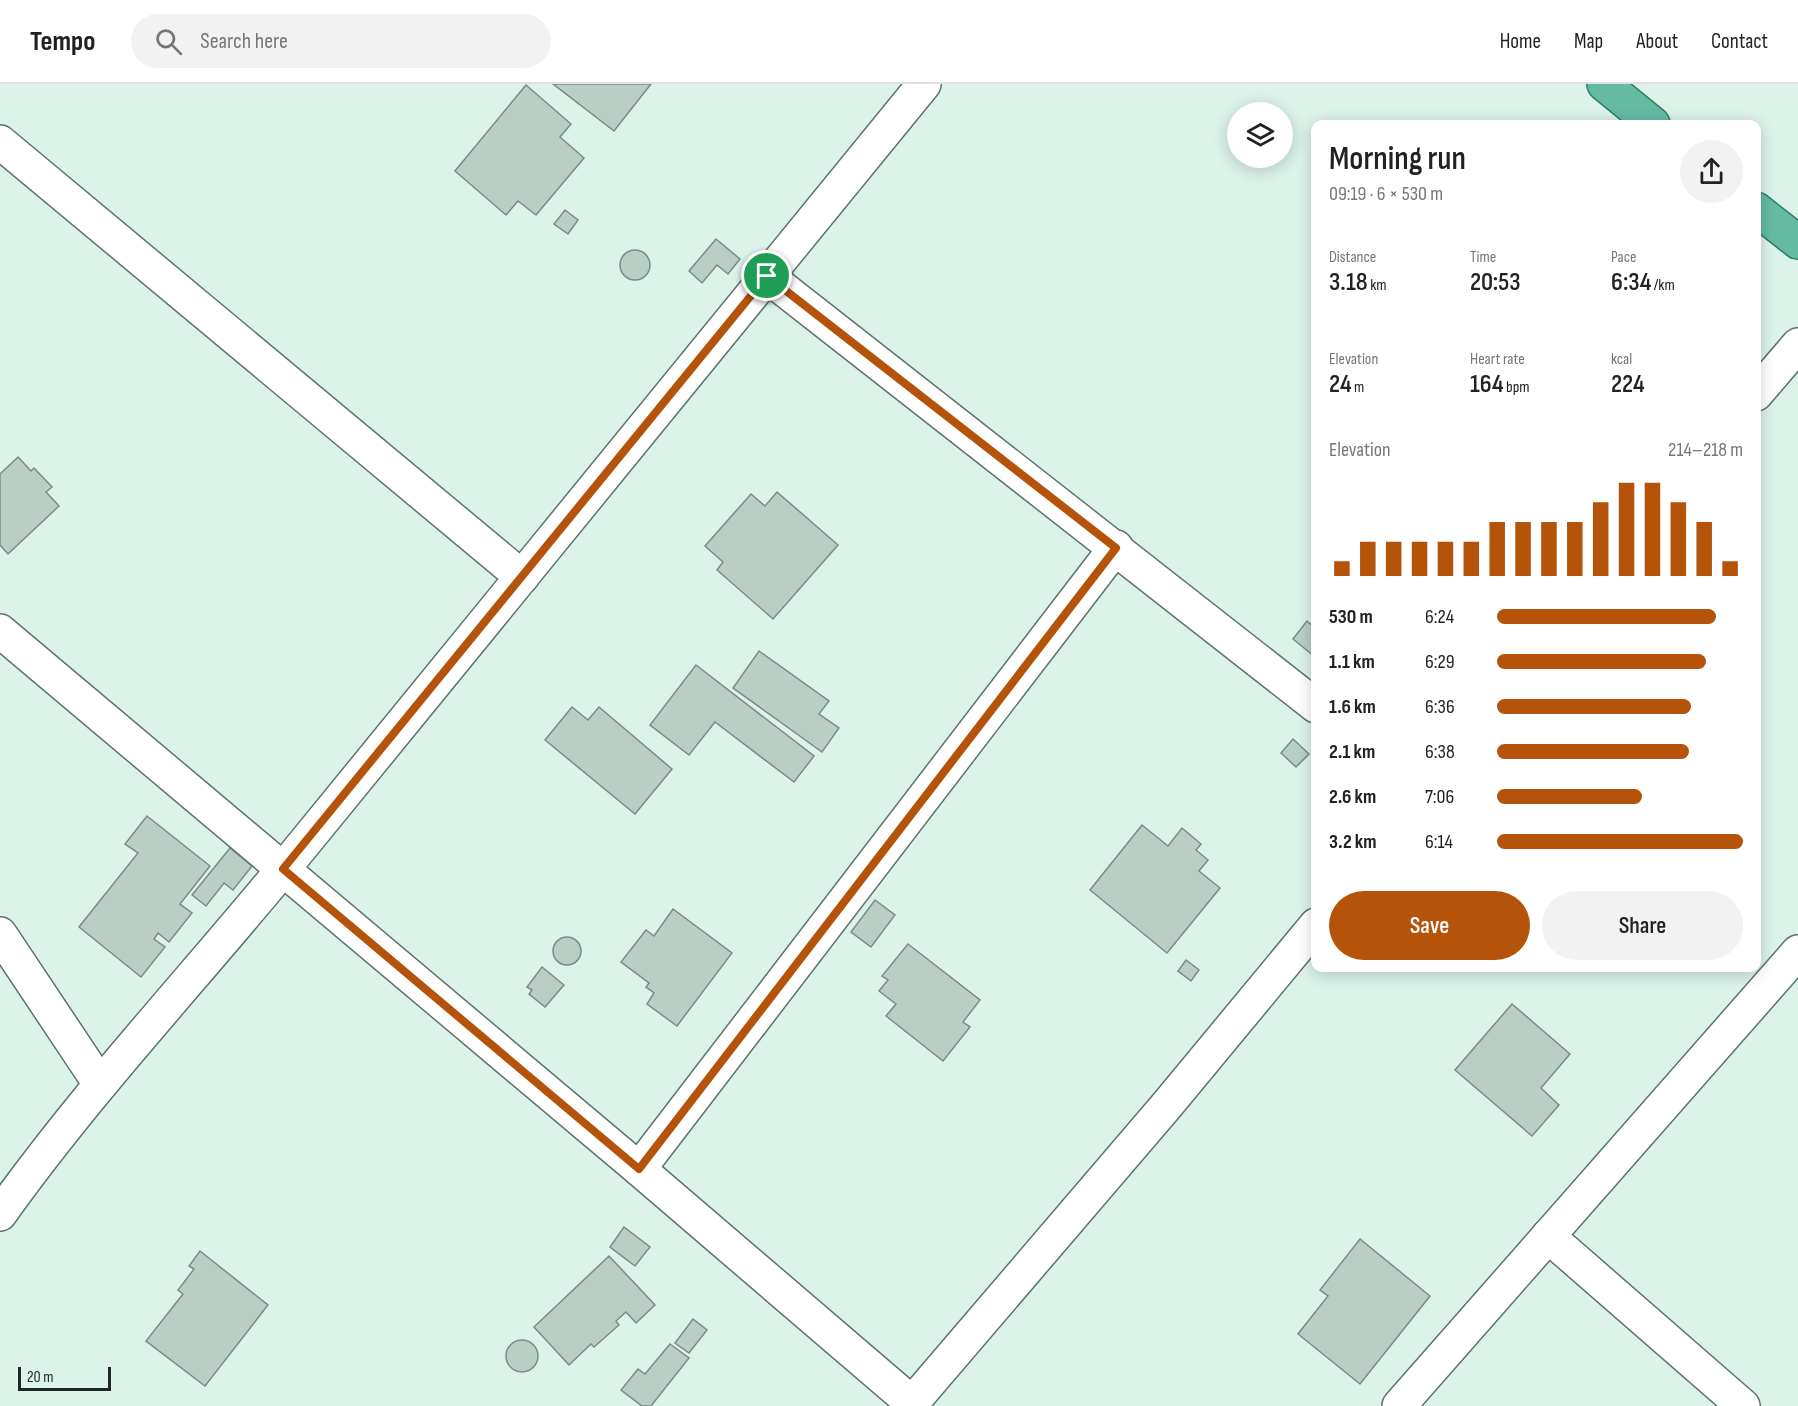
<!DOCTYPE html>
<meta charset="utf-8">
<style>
body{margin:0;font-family:"Sofia Sans Condensed",sans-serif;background:#f2f2f2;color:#222;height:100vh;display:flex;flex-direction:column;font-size:22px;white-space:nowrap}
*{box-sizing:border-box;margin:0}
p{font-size:20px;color:#767676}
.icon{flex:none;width:33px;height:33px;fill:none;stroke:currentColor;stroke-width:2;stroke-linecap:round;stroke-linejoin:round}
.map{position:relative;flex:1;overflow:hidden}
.drawer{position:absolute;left:1311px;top:36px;width:450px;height:852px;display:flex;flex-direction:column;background:#fff;border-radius:12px;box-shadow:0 3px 15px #0003}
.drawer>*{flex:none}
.buttons{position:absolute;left:1227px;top:18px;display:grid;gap:12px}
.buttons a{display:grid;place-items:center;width:66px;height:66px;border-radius:50%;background:#fff;box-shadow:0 3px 15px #0003;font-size:30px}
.scale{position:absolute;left:18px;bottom:15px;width:93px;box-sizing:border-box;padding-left:6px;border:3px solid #1f2724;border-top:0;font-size:16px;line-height:21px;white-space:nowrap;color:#1f2724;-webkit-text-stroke:4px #dcf3ea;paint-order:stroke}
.pin{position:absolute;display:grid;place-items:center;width:51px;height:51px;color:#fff;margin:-26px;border:3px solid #fff;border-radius:50%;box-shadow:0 2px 6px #0007}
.round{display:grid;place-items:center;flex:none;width:63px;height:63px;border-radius:32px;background:#f2f2f2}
.overview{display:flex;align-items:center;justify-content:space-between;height:102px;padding:0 18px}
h1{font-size:33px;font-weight:600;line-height:45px}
.figures{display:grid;grid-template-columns:repeat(3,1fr);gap:9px;height:102px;padding:6px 18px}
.figures div{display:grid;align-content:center}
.figures b{font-size:26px;font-weight:600}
.figures small{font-size:16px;font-weight:400}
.figures p{font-size:16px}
.chart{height:168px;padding:12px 18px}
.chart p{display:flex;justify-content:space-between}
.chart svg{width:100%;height:108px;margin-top:6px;stroke:#b45309;stroke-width:6}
.primary-button{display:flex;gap:12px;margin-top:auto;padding:12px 18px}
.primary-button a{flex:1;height:69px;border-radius:36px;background:#b45309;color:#fff;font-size:24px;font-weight:600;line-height:69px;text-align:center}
.primary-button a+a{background:#f2f2f2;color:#222}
ul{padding:0 18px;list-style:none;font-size:20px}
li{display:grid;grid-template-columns:96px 72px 1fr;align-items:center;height:45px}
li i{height:15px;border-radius:8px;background:#b45309}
header{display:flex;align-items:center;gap:36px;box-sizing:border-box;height:84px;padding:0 30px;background:#fff;border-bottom:2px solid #e0e0e0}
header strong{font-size:28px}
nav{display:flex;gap:33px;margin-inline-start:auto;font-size:21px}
.search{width:420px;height:54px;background:#f2f2f2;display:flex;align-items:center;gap:15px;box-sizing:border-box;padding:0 21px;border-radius:33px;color:#767676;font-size:22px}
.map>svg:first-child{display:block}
.building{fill:#b9cfc6;stroke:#788d85;stroke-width:1.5}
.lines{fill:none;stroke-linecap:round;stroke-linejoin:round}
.minor-casing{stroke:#5e736b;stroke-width:36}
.trunk-casing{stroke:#337c66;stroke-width:36}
.minor{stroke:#fff;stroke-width:33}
.trunk{stroke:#64bba2;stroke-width:33}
.route-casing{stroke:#fff;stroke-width:12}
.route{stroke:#b45309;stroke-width:8}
</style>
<header>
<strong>Tempo</strong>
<div class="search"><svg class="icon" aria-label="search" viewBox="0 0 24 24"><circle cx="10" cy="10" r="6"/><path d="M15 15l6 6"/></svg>Search here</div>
<nav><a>Home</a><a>Map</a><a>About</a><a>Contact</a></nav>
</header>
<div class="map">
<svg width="1798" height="1322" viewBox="0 0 1798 1322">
<rect width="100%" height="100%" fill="#dcf3ea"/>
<g class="building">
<polygon points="553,0 651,0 614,47"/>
<polygon points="526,1 571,40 560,53 584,74 536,131 518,117 506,131 455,87"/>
<polygon points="565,126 578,136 568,150 554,140"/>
<polygon points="716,155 740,175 728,190 717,181 702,199 689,187"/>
<circle cx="635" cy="181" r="15"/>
<polygon points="18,373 31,387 34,384 52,403 46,408 59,422 8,470 0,461 0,390"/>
<polygon points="777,408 838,461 773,535 717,486 723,478 705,462 751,410 765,422"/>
<polygon points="1307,537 1316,545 1315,573 1293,555"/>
<polygon points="759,567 829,617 819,630 839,644 822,668 733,604"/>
<polygon points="696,581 814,672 794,698 715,638 689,671 650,641"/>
<polygon points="572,623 588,636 599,623 672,685 635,730 545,656"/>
<polygon points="1293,655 1309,670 1296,683 1281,669"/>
<polygon points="147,732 210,782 180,820 192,829 169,858 158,849 154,855 165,863 141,893 79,843 138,769 125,760"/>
<polygon points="1142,741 1168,762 1182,744 1201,760 1196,766 1208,776 1199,787 1220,804 1167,869 1090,806"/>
<polygon points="230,764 252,782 233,806 224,799 206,822 192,811"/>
<polygon points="875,816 895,831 871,863 851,848"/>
<polygon points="673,825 732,869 677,942 647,920 654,909 646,903 649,899 621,878 646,846 654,852"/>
<circle cx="567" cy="867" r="14"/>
<polygon points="908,860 980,916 963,938 970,943 943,977 886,932 896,920 879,907 888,896 882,892"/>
<polygon points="1186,876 1199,886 1191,897 1178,887"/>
<polygon points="542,883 564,901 545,923 529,910 532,906 527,903"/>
<polygon points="1512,920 1570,970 1541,1004 1559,1021 1532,1052 1455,986"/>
<polygon points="624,1143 650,1163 635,1182 610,1163"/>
<polygon points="1360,1155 1430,1212 1360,1300 1298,1250 1328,1212 1320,1206"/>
<polygon points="200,1167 268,1221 205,1302 146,1257 183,1210 178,1206 194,1185 189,1182"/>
<polygon points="609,1172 655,1221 636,1239 626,1228 616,1237 619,1241 594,1263 591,1260 569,1281 534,1243"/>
<polygon points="693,1235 707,1246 689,1269 675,1259"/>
<circle cx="522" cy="1272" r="16"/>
<polygon points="670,1260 689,1274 651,1322 642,1322 621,1306 638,1285 645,1290"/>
</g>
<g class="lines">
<g class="minor-casing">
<g id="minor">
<polyline points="0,58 522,493"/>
<polyline points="767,192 1316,622"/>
<polyline points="1756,310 1798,261"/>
<polyline points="0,547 639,1085 912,1319 1167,1021 1316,841"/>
<polyline points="0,850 100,1000"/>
<polyline points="639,1085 1116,463"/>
<path d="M 0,1130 C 90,1004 196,892 293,773 C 504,515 714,257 924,0"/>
<polyline points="1548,1152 1743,1322"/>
<polyline points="1399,1322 1798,868"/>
</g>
</g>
<g class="trunk-casing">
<g id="trunk">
<polyline points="1604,0 1653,40"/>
<polyline points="1756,125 1798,158"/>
</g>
</g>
<use href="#minor" class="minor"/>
<use href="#trunk" class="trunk"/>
</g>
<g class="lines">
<g class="route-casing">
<polygon id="route" points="767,192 1116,464 639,1085 283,785"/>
</g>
<use href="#route" class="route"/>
</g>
</svg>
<div class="buttons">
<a><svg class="icon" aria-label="layers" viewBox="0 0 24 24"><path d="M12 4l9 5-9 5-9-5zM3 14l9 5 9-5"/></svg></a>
</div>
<div class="scale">20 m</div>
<div class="pin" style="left:767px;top:192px;background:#1e9e55"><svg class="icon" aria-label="arrive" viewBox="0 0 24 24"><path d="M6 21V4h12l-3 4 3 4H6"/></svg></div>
<section class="drawer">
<div class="overview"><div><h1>Morning run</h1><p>09:19 · 6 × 530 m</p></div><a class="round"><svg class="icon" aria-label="share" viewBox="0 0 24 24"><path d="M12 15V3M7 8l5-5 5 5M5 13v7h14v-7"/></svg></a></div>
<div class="figures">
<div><p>Distance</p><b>3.18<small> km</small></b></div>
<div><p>Time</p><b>20:53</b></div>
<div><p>Pace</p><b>6:34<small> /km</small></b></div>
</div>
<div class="figures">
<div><p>Elevation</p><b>24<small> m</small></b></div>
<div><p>Heart rate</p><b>164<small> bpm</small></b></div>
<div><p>kcal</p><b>224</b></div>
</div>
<div class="chart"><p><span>Elevation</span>214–218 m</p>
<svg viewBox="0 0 160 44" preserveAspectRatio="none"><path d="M5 44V38M15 44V30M25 44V30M35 44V30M45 44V30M55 44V30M65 44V22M75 44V22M85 44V22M95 44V22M105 44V14M115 44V6M125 44V6M135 44V14M145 44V22M155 44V38"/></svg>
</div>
<ul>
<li><b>530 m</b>6:24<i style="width:89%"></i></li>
<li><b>1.1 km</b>6:29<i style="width:85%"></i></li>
<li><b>1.6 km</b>6:36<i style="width:79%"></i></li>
<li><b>2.1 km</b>6:38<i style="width:78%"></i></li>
<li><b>2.6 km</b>7:06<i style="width:59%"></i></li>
<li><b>3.2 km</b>6:14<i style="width:100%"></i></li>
</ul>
<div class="primary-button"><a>Save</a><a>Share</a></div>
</section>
</div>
